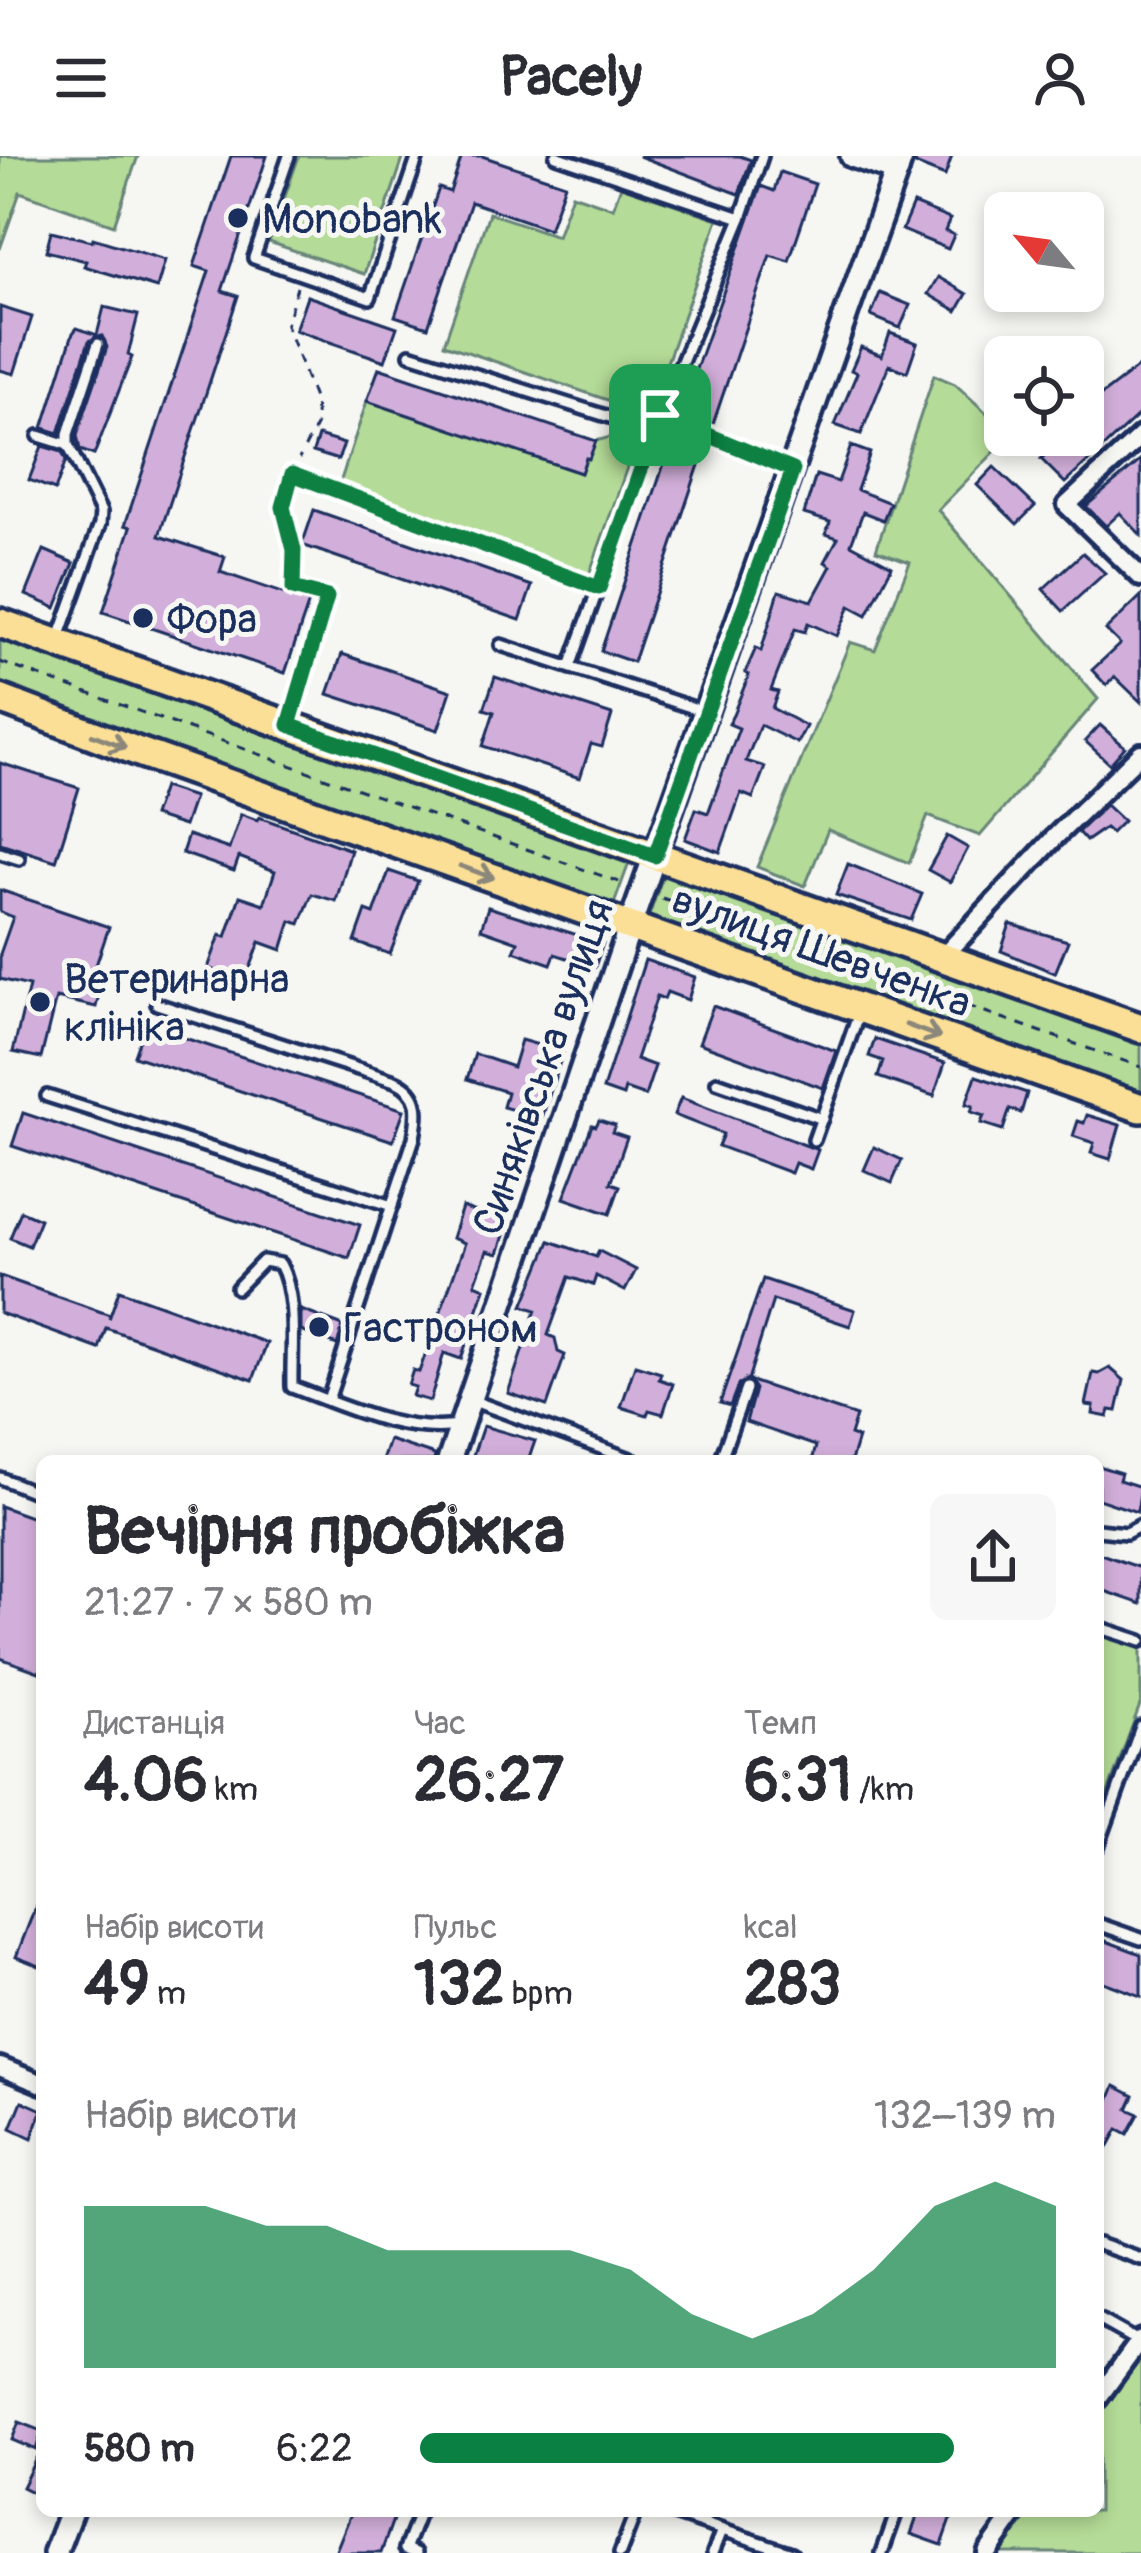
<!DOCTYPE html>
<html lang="uk">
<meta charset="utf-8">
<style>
body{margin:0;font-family:Pangolin,sans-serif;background:#f7f7f7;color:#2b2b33;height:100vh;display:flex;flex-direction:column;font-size:45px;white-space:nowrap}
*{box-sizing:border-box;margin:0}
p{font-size:39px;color:#7c7c81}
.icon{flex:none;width:66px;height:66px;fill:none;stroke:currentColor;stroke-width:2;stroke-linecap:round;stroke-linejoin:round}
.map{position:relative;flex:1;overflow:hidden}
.side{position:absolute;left:36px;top:1299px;width:1068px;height:1062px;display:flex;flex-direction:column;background:#fff;border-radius:18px;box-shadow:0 6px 18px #0003}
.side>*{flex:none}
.needle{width:78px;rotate:299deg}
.tools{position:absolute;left:984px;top:36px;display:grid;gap:24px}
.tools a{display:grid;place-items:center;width:120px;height:120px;border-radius:18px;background:#fff;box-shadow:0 6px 18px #0003;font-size:60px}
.pin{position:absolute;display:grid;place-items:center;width:102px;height:102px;color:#fff;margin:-51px;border-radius:24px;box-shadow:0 6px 18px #0006}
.round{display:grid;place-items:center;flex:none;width:126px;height:126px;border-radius:18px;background:#f7f7f7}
.head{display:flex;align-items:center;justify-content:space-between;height:204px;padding:0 48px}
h1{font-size:66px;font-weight:800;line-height:90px}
.metrics{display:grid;grid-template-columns:repeat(3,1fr);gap:18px;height:204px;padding:12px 48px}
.metrics div{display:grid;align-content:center}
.metrics b{font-size:60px;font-weight:800}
.metrics small{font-size:33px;font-weight:400}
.metrics p{font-size:33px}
.chart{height:336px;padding:24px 48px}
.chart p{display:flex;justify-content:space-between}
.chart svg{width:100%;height:216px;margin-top:12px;fill:#0b8043;opacity:.7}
ul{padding:0 48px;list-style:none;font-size:39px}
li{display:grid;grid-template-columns:192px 144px 1fr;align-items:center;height:90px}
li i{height:30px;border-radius:15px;background:#0b8043}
header{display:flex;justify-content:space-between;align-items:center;height:156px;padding:0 48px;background:#fff;font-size:54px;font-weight:800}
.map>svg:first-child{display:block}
.green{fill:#b4db97;stroke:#68857a;stroke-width:3}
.building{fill:#d2afda;stroke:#1b2f5e;stroke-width:3}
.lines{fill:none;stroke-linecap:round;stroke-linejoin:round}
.service-casing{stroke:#1b2f5e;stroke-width:18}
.minor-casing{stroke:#1b2f5e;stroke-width:26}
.tertiary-casing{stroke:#1b2f5e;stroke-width:30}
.primary-casing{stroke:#1b2f5e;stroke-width:36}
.path{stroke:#1b2f5e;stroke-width:3;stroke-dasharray:9 9;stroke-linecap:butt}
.service{stroke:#f6f6f2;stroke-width:9}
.minor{stroke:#f6f6f2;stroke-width:16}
.tertiary{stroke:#f6f6f2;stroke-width:21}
.primary{stroke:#fbdf96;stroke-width:27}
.oneway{stroke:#8b877a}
.route-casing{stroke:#fff;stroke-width:24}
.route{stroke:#0b8043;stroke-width:15}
.poi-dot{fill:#1b2f5e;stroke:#f6f6f2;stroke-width:4.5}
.labels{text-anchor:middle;stroke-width:10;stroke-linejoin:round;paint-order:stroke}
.poi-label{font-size:42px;fill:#1b2f5e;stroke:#f6f6f2;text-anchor:start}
.street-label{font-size:42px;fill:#1b2f5e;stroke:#f6f6f2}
</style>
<header><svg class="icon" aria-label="menu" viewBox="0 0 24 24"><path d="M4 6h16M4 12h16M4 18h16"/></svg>Pacely<svg class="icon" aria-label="person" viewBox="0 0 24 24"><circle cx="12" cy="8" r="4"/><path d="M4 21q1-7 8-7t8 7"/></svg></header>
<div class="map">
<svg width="1141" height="2397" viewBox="0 0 1141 2397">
<rect width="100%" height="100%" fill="#f6f6f2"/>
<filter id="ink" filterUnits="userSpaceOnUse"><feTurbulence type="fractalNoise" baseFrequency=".00833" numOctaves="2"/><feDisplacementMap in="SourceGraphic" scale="24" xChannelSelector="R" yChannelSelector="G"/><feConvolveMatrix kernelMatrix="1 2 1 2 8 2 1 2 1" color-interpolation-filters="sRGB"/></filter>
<g filter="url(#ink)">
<g class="green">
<polygon points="0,0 138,0 114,69 20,36 0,93"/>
<polygon points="299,0 404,0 364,118 269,86"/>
<polygon points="621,30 718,63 665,212 639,220 628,251 444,188 489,57 557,80 572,38 613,52"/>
<polygon points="934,219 955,228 1005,274 1005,279 1011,279 938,354 1098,543 980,680 928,660 909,707 828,674 805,730 757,711 850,486 875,494 910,406 876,394"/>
<polygon points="367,245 580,317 596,285 621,278 614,300 629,306 589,419 338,333"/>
<polygon points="0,475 632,699 614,748 0,532"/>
<polygon points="666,711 1141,882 1141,936 649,760"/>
<polygon points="1098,1477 1141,1491 1141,1546 1098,1663"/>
<polygon points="1141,2183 1141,2397 987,2397 1017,2355 1098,2355 1098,2242"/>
</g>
<g class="building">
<polygon points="231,0 267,0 222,135 238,140 159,380 225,401 220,416 309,446 285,517 103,456 131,371 125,369 209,115 194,110"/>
<polygon points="462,0 482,0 565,28 549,73 471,46 428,171 395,160 439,32 450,36"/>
<polygon points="639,0 740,0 751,4 739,38"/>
<polygon points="917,0 952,0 945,20 915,8"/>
<polygon points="780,16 815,28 789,105 770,99 712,271 680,258 761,30 774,35"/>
<polygon points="913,48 950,63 945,75 954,79 948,93 902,74"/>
<polygon points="51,75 92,85 93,82 165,104 157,132 84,110 86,105 46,95"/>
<polygon points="938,121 967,138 957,155 928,138"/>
<polygon points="880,137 910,149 900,172 871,160"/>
<polygon points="307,140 397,171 385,205 295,174"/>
<polygon points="0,151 32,161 14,218 0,214"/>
<polygon points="104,151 138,159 128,199 132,201 94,299 80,294 77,279 107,191 102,180 89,185 59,277 43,272 73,177 77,172 97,179"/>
<polygon points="890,177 917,187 907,216 889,209 861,278 835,269 857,217 851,214 861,191 882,200"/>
<polygon points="1141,209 1141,257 1065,327 1041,303 1063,281 1083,301 1083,269 1090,263 1083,253"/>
<polygon points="379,212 596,285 589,303 586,302 581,317 367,245"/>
<polygon points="675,275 706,288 633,506 601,495"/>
<polygon points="318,280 344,288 338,304 313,296"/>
<polygon points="42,290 62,296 66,305 55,334 29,324"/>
<polygon points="851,290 870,297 857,334 890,347 883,364 863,356 851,388 892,410 867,459 850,450 837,480 808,467 805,476 795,473 771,534 778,536 772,552 806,570 797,587 760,569 746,605 765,611 753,642 741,637 720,696 685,683 696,653 708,657 739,572 729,568 749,519 745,517 756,492 761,495 779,435 812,445 831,410 825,406 838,382 826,378 830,366 804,358 816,319 838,326"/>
<polygon points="1141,304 1141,379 1120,357 1106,370 1086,350"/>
<polygon points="994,311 1035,350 1017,368 977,329"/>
<polygon points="314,354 532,430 520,464 302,389"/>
<polygon points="44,394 74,407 56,452 26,439"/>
<polygon points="1083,397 1105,417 1063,455 1043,433"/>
<polygon points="1141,440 1141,546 1115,521 1106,529 1092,514 1120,488 1106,474"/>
<polygon points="342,498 451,535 438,574 328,538"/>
<polygon points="495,521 612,559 602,591 591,588 580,622 483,590 494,556 484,553"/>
<polygon points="1100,569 1125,591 1110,608 1085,585"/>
<polygon points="0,607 79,632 56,705 0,687"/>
<polygon points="163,631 194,641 184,670 153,660"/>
<polygon points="1106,649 1123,665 1111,677 1105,672 1086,685 1078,676"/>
<polygon points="241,658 257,664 259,661 351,694 336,745 312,738 300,768 291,765 282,794 260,786 245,826 208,812 220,779 226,781 240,740 264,748 275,715 239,701 234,715 182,697 188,679 229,693"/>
<polygon points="947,680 968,692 950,726 928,714"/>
<polygon points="848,708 922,738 911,764 836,739"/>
<polygon points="389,715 418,725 390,798 355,786 366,755 374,758"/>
<polygon points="0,734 109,771 94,815 104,817 96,851 56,842 41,902 13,896 29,830 0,823 0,798 13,761 0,756"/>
<polygon points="488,751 603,787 595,811 555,798 551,808 514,795 518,786 481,773"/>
<polygon points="1010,768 1068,785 1055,817 1001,795"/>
<polygon points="645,804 695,821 688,844 667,836 664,843 657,840 636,903 655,910 645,940 625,933 623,940 603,933"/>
<polygon points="713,850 836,895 823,932 699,887"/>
<polygon points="145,869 404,954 393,985 134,900"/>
<polygon points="875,883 945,907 934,940 878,921 883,905 869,900"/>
<polygon points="521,884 563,896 542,962 503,951 507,936 467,923 475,898 513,911"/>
<polygon points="976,920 1027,937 1021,957 1010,953 1003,974 981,967 984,960 971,956 973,950 966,948"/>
<polygon points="681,942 818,994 811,1013 795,1007 791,1017 718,990 723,978 674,959"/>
<polygon points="23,957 360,1069 349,1102 12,990"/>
<polygon points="1087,959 1120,969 1110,1003 1091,997 1094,987 1073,980 1078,965 1084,967"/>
<polygon points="599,964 615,969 612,976 627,981 611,1027 620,1030 610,1058 564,1042 592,969 596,970"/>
<polygon points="874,991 902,1004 892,1027 864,1014"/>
<polygon points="462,1051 508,1067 498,1098 487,1095 475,1128 485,1132 461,1203 444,1197 430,1245 412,1240 415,1231 408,1229 413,1214 419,1216 465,1087 452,1082"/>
<polygon points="21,1055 40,1063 29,1090 10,1082"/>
<polygon points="550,1085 596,1101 599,1095 636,1114 625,1135 596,1120 593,1129 569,1121 548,1179 555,1182 558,1196 565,1199 547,1250 508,1237 536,1154 523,1150"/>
<polygon points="0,1120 110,1159 109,1163 119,1134 267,1187 253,1224 106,1172 99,1193 0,1157"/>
<polygon points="763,1123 855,1154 850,1170 773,1144 748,1224 738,1229 730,1250 720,1247"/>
<polygon points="301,1154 343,1170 337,1189 301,1175"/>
<polygon points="635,1209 661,1217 659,1223 673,1228 663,1258 649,1254 647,1259 621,1251"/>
<polygon points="1110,1212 1124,1224 1117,1255 1110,1254 1108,1261 1093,1258 1094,1250 1086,1249 1093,1217 1099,1218"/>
<polygon points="748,1224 856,1260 850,1279 858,1282 851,1305 812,1305 816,1290 746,1266 755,1233"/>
<polygon points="483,1270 535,1285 528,1305 471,1305"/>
<polygon points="389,1284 435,1299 434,1305 382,1305"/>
<polygon points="1098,1310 1121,1317 1119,1324 1141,1331 1137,1356 1098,1343"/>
<polygon points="0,1350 42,1365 42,1517 0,1502"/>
<polygon points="1098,1397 1141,1412 1141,1448 1098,1433"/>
<polygon points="41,1737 42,1738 42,1811 16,1801"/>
<polygon points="1098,1782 1141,1798 1141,1840 1098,1824"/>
<polygon points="1115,1930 1134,1940 1128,1953 1139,1958 1128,1978 1118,1973 1098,2010 1098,1938 1109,1944"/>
<polygon points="22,1945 42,1954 32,1982 11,1972"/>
<polygon points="19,2266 42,2275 36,2294 12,2284"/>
<polygon points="42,2290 42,2341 22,2331"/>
<polygon points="352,2355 396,2355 381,2397 335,2397"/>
<polygon points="919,2355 954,2355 942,2389 911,2378"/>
</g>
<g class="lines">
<g class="service-casing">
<g id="service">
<polyline points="289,0 254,102 370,142 418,0"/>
<polyline points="556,0 741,62 660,259 793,314"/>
<polyline points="741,62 762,0"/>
<polyline points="410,198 654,275"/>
<polyline points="39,280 68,289"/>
<polyline points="292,318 599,432"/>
<polyline points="59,482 100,368 101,356 68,289 68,278 98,188"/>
<polyline points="501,489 706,556"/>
<polyline points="570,511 660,259"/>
<polyline points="290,564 327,441 293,432"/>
<polyline points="0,697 19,703"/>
<path d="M 157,848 L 395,925 C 422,937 418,957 414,982 L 328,1244"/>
<polyline points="717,926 822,963"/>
<polyline points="47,940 392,1050"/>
<polyline points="814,984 859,857"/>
<path d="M 237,1132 L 263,1105 L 280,1108 C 298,1142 291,1193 292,1231 C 346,1251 400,1278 459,1270"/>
<polyline points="471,1244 636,1305"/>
<polyline points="720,1305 746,1233"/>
<polyline points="0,1322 42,1339"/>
<polyline points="1098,1374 1126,1377 1141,1369"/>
<polyline points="1098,1471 1141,1485"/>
<polyline points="1098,1691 1141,1571"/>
<polyline points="1098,1768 1141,1783"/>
<polyline points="1098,2088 1141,2103"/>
<polyline points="1098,2163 1139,2186"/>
<polyline points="665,2355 792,2397"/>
<polyline points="416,2397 405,2393 420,2355"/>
<polyline points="620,2397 636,2355"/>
<polyline points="713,2397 722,2374"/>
<polyline points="882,2397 897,2355"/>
</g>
</g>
<g class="minor-casing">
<g id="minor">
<polyline points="1141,280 1067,349 1141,421"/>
<polyline points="941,803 1056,680 1141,597"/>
<polyline points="0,1911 42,1928"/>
<polyline points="1098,2242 1141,2183"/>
<polyline points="987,2397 1017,2355"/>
</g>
</g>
<g class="tertiary-casing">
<g id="tertiary">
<polyline points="852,0 897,15"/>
<polyline points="449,1305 630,770 902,0"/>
<polyline points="55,2397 71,2355"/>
</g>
</g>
<g class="primary-casing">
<g id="primary">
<polyline points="0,467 1141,872"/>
<polyline points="0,543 139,596 1141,952"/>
</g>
</g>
<g class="path">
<polyline points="297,131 286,169 315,245 317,268 299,303"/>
<path d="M 287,334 C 279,361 294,390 293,418"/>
<polyline points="0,506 625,728"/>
<polyline points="662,742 1141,911"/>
</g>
<use href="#service" class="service"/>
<use href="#minor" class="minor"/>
<use href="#tertiary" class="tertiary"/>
<use href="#primary" class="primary"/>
</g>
<defs><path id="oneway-shaft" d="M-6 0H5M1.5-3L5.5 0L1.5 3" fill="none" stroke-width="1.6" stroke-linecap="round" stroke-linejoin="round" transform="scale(3)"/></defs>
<g class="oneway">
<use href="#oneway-shaft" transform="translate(109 585) rotate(21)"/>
<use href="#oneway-shaft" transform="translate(477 716) rotate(20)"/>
<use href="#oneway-shaft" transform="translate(923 875) rotate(20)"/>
</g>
</g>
<g class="lines" filter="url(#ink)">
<g class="route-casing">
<polygon id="route" points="660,259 793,314 655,700 289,569 327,441 293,432 294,394 283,351 292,318 599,432"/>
</g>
<use href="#route" class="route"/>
</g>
<g class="poi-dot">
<circle cx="238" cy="62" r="12"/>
<circle cx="143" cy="462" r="12"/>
<circle cx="40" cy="846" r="12"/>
<circle cx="319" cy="1171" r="12"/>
</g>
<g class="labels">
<g class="poi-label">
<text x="262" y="77">Monobank</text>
<text x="167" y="477">Фора</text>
<text x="64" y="837">Ветеринарна<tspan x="64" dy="48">клініка</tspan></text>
<text x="343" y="1186">Гастроном</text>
</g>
<g class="street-label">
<text transform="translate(822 794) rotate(20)" y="15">вулиця Шевченка</text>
<text transform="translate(542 911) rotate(-71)" y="15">Синяківська вулиця</text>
</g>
</g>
</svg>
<div class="tools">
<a><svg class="needle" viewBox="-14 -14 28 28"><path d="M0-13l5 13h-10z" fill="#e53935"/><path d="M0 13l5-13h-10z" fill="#7c7c81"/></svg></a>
<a><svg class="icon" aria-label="locate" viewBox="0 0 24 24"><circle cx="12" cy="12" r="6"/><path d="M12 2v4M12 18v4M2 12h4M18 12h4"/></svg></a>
</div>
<div class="pin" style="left:660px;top:259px;background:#1e9e55"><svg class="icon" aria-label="arrive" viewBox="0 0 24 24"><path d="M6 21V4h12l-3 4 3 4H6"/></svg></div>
<section class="side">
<div class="head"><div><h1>Вечірня пробіжка</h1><p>21:27 · 7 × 580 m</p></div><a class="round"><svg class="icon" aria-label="share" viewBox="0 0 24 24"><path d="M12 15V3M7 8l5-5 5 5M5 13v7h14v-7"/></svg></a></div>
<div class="metrics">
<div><p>Дистанція</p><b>4.06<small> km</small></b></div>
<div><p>Час</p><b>26:27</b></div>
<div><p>Темп</p><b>6:31<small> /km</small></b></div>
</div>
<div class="metrics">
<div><p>Набір висоти</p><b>49<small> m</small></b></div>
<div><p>Пульс</p><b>132<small> bpm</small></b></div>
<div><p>kcal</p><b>283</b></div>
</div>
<div class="chart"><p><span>Набір висоти</span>132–139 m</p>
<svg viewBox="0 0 160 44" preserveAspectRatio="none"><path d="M0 44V11L10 11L20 11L30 15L40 15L50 20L60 20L70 20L80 20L90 24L100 33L110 38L120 33L130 24L140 11L150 6L160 11V44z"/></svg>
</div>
<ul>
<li><b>580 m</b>6:22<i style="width:84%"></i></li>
</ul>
</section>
</div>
